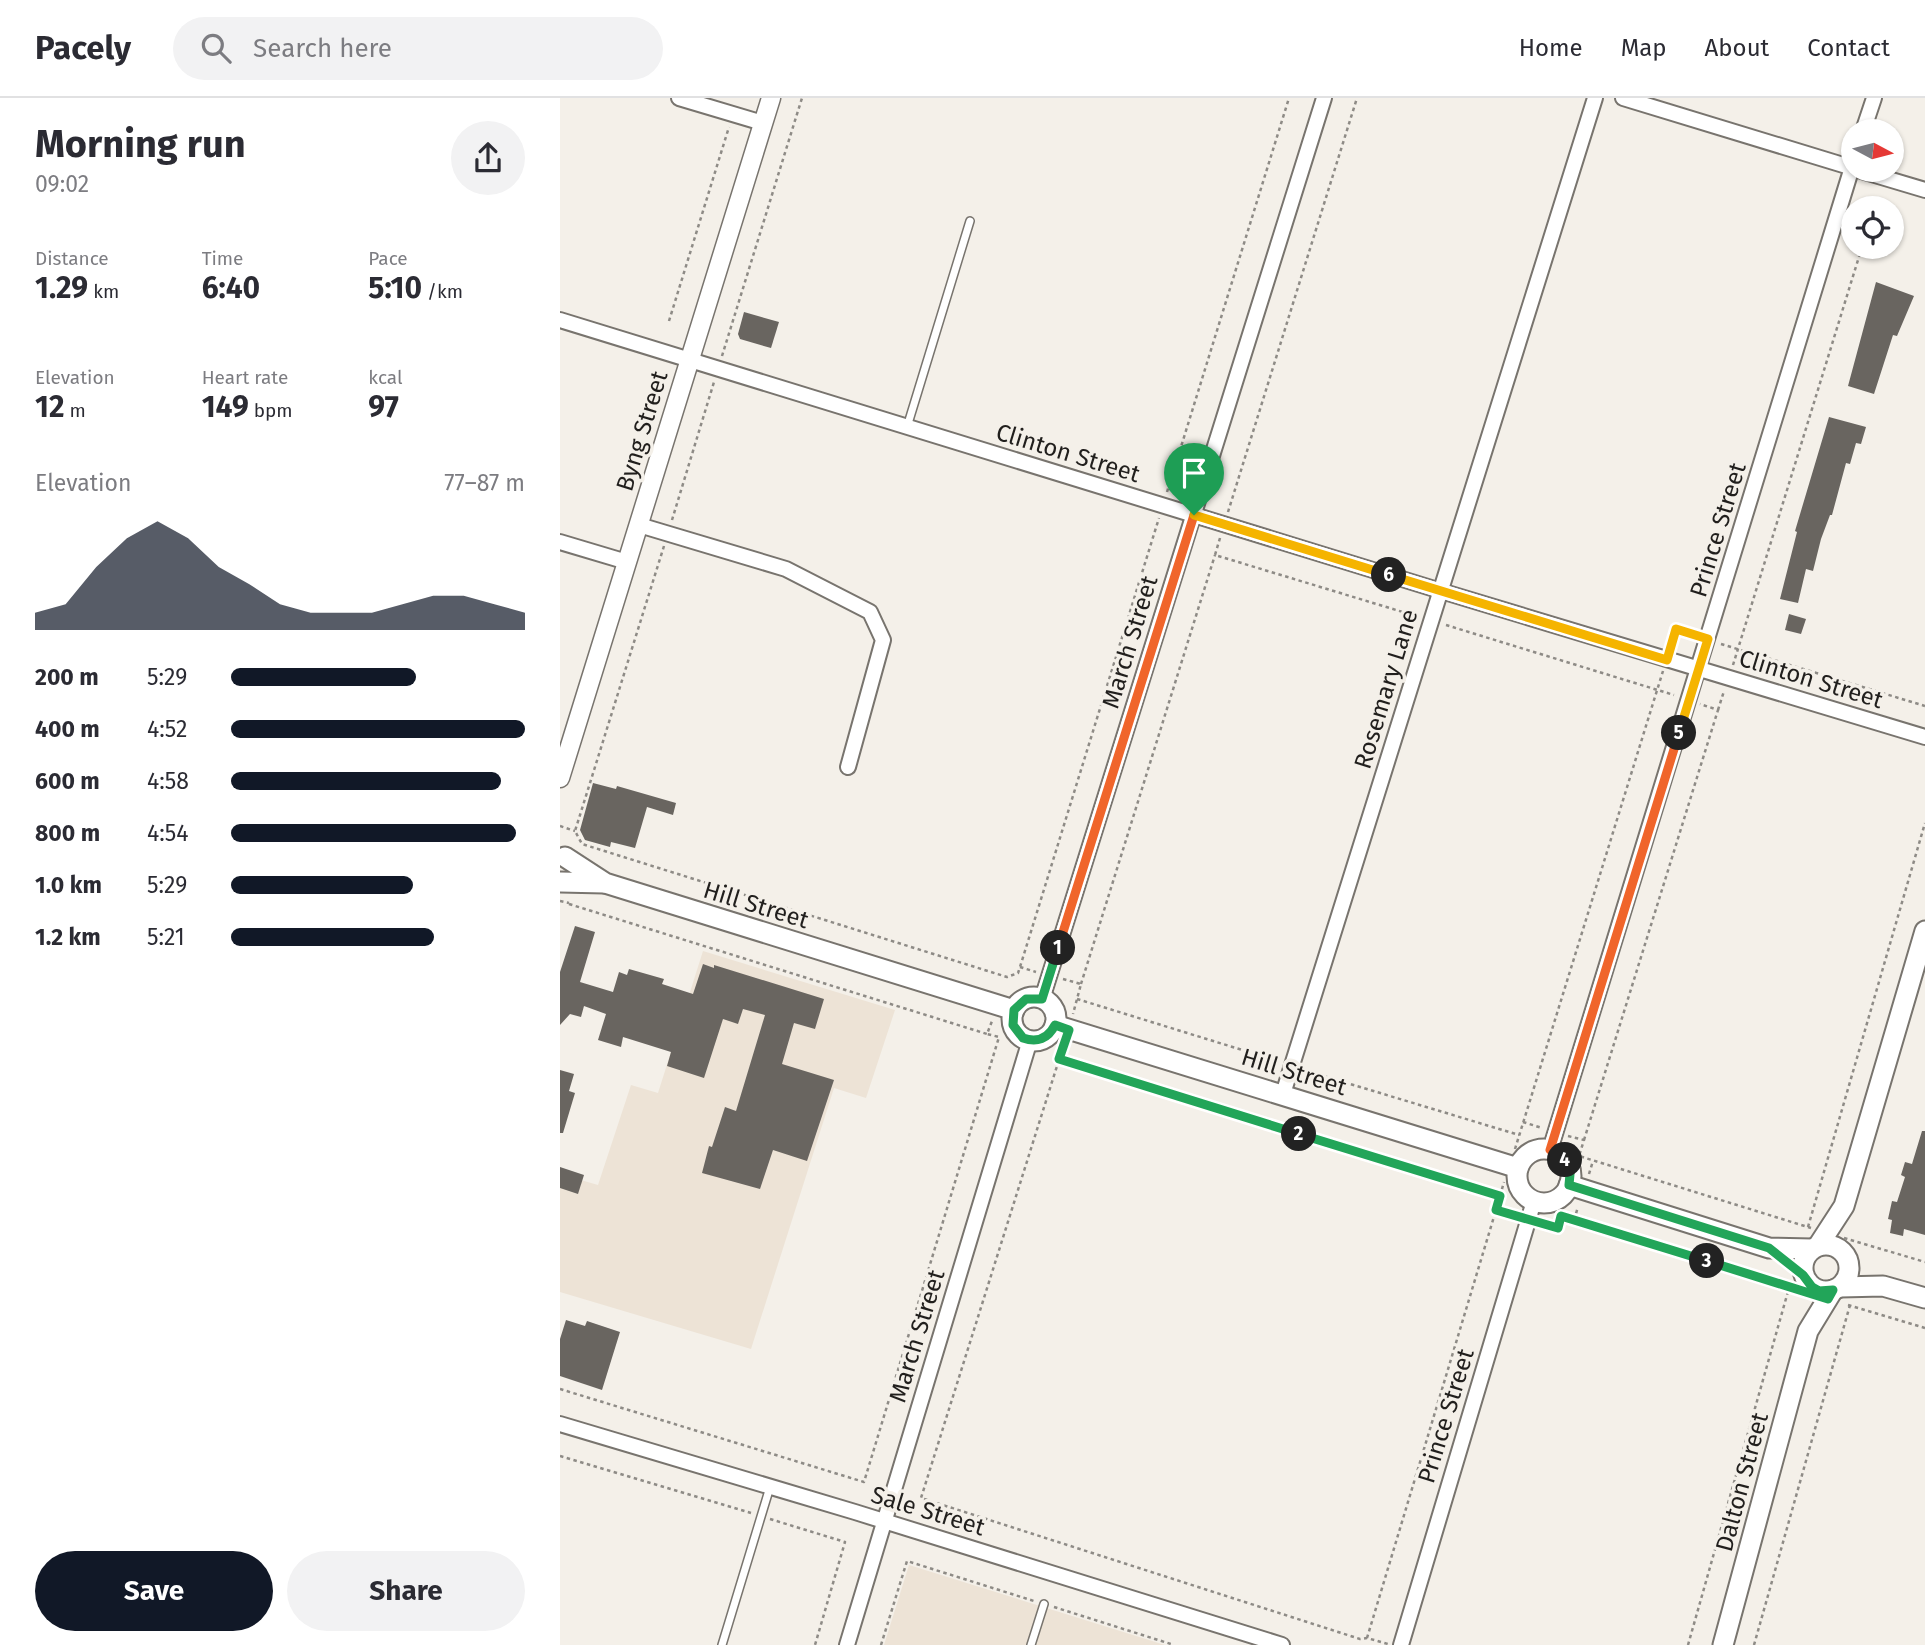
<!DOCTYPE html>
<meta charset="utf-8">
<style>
body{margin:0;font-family:"Fira Sans",sans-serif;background:#f2f2f3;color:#2b2b33;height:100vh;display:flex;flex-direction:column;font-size:26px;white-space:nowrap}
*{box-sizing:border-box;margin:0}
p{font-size:23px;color:#7c7c81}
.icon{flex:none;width:38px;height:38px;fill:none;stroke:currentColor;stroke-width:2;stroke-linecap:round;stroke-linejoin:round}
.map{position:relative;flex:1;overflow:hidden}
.panel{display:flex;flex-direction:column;background:#fff;width:560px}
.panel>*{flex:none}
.needle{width:46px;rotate:97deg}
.controls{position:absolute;left:1281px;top:21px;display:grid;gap:14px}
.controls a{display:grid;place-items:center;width:63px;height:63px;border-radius:50%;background:#fff;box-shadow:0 2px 5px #0004;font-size:35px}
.pin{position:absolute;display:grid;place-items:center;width:60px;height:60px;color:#fff;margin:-72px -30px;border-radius:50% 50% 50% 0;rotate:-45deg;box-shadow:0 0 7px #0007}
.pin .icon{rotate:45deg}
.km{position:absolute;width:35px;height:35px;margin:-18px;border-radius:50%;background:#222;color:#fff;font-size:19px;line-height:35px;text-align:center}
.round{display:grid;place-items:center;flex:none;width:74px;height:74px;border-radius:37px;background:#f2f2f3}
.head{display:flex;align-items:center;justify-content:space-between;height:119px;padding:0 35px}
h1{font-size:38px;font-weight:700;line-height:52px}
.metrics{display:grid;grid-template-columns:repeat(3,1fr);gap:10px;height:119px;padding:7px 35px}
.metrics div{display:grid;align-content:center}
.metrics b{font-size:30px;font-weight:700}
.metrics small{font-size:19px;font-weight:400}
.metrics p{font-size:19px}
.chart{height:196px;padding:14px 35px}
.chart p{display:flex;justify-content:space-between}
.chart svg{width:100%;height:126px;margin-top:7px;fill:#111827;opacity:.7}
.button{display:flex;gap:14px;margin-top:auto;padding:14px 35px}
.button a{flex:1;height:80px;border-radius:42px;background:#111827;color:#fff;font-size:28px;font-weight:700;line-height:80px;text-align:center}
.button a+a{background:#f2f2f3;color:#2b2b33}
ul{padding:0 35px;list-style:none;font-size:23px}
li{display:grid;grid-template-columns:112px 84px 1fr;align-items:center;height:52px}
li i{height:18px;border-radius:9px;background:#111827}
header{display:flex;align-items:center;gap:42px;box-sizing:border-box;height:98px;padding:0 35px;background:#fff;border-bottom:2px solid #e1e1e2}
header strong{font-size:33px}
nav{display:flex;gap:38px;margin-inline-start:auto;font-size:24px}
.search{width:490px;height:63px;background:#f2f2f3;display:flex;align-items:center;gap:18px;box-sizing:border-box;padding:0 24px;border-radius:38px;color:#7c7c81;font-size:26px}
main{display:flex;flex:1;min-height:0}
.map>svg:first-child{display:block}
.built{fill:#ede3d6}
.building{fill:#696560}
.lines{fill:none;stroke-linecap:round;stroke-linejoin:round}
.service-casing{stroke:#78746e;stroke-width:10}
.minor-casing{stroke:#78746e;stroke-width:18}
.tertiary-casing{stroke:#78746e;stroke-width:21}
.secondary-casing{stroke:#78746e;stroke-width:23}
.path{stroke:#8e8b86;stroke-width:2.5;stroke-dasharray:3.5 3.5;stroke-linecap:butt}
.service{stroke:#fff;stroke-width:7}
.minor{stroke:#fff;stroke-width:14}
.tertiary{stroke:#fff;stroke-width:18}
.secondary{stroke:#fff;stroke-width:19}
.split-1-casing{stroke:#fff;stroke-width:14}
.split-2-casing{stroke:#fff;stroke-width:14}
.split-3-casing{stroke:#fff;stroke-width:14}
.split-4-casing{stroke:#fff;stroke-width:14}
.split-5-casing{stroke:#fff;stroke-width:14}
.split-6-casing{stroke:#fff;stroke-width:14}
.split-7-casing{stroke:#fff;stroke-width:14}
.split-1{stroke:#f0652b;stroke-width:9}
.split-2{stroke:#22a559;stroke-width:9}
.split-3{stroke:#22a559;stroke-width:9}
.split-4{stroke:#22a559;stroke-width:9}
.split-5{stroke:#f0652b;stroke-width:9}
.split-6{stroke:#f5b400;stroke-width:9}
.split-7{stroke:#f5b400;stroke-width:9}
.labels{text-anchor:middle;stroke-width:7;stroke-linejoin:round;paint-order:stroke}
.street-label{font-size:24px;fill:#211f1d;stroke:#f4f0e9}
</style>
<header>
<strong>Pacely</strong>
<div class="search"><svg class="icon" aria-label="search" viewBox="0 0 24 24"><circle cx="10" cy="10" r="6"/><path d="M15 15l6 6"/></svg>Search here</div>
<nav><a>Home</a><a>Map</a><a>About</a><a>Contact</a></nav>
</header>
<main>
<section class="panel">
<div class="head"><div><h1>Morning run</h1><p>09:02</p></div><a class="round"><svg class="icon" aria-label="share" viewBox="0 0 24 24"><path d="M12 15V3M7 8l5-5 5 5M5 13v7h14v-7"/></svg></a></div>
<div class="metrics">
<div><p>Distance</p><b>1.29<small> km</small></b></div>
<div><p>Time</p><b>6:40</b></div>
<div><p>Pace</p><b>5:10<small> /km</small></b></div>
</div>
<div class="metrics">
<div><p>Elevation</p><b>12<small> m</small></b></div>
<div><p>Heart rate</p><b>149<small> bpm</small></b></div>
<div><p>kcal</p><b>97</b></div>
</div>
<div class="chart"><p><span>Elevation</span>77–87 m</p>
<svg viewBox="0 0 160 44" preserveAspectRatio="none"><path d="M0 44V38L10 35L20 22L30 12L40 6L50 12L60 22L70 28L80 35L90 38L100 38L110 38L120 35L130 32L140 32L150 35L160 38V44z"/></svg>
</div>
<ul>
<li><b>200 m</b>5:29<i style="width:63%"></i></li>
<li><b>400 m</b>4:52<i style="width:100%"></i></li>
<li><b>600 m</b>4:58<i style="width:92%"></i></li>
<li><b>800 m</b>4:54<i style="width:97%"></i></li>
<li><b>1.0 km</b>5:29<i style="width:62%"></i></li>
<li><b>1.2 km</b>5:21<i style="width:69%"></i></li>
</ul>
<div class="button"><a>Save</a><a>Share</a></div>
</section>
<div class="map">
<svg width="1365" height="1547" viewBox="0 0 1365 1547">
<rect width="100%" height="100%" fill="#f4f0e9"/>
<g class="built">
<polygon points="143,853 335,912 306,1000 274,990 191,1251 0,1194 0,1076 38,1087 71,987 98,995"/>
<polygon points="349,1467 605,1547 324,1547"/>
</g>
<g class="building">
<polygon points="1316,184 1354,198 1337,238 1333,237 1314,296 1288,288"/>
<polygon points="184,214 219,224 211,250 180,241 178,236"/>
<polygon points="1269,319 1306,329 1301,346 1296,345 1290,366 1286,365 1272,417 1270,417 1261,441 1253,473 1246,471 1238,505 1220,501 1237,434 1235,433"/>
<polygon points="1229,516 1246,521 1241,536 1225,532"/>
<polygon points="33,685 56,691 57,688 116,705 113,717 87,709 75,750 51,744 50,749 25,742 20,732"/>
<polygon points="15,828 35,834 20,884 53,894 59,874 67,877 69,871 104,881 102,886 133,896 143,866 154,870 154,867 264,901 255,931 234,925 222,966 274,982 247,1063 213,1052 200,1091 142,1075 149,1048 152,1049 165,1009 176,1013 205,917 183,911 178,926 163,921 144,980 107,968 111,954 63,939 61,949 38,942 46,916 24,908 21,919 10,916 0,927 0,874"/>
<polygon points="0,972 14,976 9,993 15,995 3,1035 0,1035"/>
<polygon points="1362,1033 1365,1033 1365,1137 1344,1131 1343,1138 1330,1135 1332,1122 1328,1121 1332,1103 1337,1104 1345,1079 1341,1077 1345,1064 1352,1066"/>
<polygon points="0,1069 24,1077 18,1096 0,1090"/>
<polygon points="6,1222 25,1228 27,1223 60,1234 42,1292 0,1278 0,1241"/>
</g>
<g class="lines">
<g class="service-casing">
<g id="service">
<polyline points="347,329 410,123"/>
<polyline points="162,1547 210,1389"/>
<polyline points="471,1547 484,1506"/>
</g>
</g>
<g class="minor-casing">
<g id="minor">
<polyline points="119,0 203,25"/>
<polyline points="1063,0 1293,70"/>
<polyline points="1303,33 1314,0"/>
<polyline points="1298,72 1365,92"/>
<polyline points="0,222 881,493 1365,639"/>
<polyline points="79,427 226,471 310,514 323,542 288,669"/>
<polyline points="0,444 67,464"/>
<polyline points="482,901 764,0"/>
<polyline points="723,996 1035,0"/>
<polyline points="990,1052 1293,66"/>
<polyline points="0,1326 295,1414 722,1547"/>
<polyline points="287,1547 470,942"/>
<polyline points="841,1547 974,1103"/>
</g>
</g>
<g class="tertiary-casing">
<polyline id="tertiary" points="0,680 211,0"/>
</g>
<g class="secondary-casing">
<g id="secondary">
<polyline points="5,759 45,785 454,912"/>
<polyline points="0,784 44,785"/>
<circle cx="474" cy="921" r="22"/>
<polyline points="495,927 958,1070"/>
<circle cx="984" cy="1078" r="27"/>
<polyline points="1009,1087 1209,1150 1252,1151"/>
<circle cx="1266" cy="1170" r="23"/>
<polyline points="1258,1148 1284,1108 1365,833"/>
<polyline points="1280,1189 1323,1188 1365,1200"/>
<polyline points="1163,1547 1248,1233 1273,1192"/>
</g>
</g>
<g class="path">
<polyline points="1313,102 1316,106 1314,110"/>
<polyline points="109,223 169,29"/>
<polyline points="162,258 242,0"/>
<polyline points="607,394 729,0"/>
<polyline points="668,414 797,0"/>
<polyline points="112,422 154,284"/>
<polyline points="660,440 655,457 856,518"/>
<polyline points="104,448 15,733 22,746 447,879 458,875 460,869 599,420"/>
<polyline points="886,527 1114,597"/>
<polyline points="1161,546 1365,608"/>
<polyline points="1111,547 1116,531 1134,537"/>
<polyline points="1173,567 1302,149"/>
<polyline points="1158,612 1164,593"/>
<polyline points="0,728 15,733"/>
<polyline points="0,803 9,805"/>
<polyline points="9,806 427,936"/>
<polyline points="460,869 476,874"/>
<polyline points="503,881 521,886 513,916"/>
<polyline points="521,886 655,457"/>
<polyline points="517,901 718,963"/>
<polyline points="503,949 361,1400 800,1541 807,1540 828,1546"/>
<polyline points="495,960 940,1098 936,1112 956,1117"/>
<polyline points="744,972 959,1037"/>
<polyline points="963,1024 982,1030"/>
<polyline points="1008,1038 1024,1042 1019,1058 1251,1130"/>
<polyline points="1024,1042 1158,612 1140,606"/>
<polyline points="955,1051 1103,573"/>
<polyline points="1029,1076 1033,1063"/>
<polyline points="940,1098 944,1084"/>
<polyline points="1014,1122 1018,1109"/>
<polyline points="982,1125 998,1130 1001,1118 1251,1196"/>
<polyline points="1248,1129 1365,725"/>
<polyline points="1284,1140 1365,1164"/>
<polyline points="1288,1207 1365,1230"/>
<polyline points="0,1291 304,1384 439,939 427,936 432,923"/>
<polyline points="0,1358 191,1415"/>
<polyline points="210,1421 285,1444 255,1547"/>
<polyline points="494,1509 614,1547"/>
<polyline points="807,1540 936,1112"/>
<polyline points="321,1547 347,1463 474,1503"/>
<polyline points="1128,1547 1229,1190"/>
<polyline points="1194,1547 1290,1207"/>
</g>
<use href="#service" class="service"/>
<use href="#minor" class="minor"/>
<use href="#tertiary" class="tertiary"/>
<use href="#secondary" class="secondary"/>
</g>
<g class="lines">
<g class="split-1-casing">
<polyline id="split-1" points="498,850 634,417"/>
</g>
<g class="split-2-casing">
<path id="split-2" d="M 498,850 L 482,901 L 466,901 L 454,912 L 453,927 L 463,940 C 477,945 488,941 495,927 L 509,932 L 499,961 L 739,1036"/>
</g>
<g class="split-3-casing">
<polyline id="split-3" points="739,1036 940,1098 936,1112 998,1130 1001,1118 1147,1163"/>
</g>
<g class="split-4-casing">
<polyline id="split-4" points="1005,1062 1010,1076 1009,1087 1209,1150 1243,1177 1252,1189 1259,1193 1273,1192 1268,1201 1147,1163"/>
</g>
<g class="split-5-casing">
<polyline id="split-5" points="1005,1062 1000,1057 990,1052 1119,635"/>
</g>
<g class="split-6-casing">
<polyline id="split-6" points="829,477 1107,562 1116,531 1148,541 1119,635"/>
</g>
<g class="split-7-casing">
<polyline id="split-7" points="634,417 829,477"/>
</g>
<use href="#split-1" class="split-1"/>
<use href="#split-2" class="split-2"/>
<use href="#split-3" class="split-3"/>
<use href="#split-4" class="split-4"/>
<use href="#split-5" class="split-5"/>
<use href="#split-6" class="split-6"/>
<use href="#split-7" class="split-7"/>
</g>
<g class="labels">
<g class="street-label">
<text transform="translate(82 333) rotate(-73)" y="8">Byng Street</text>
<text transform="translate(508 355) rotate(17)" y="8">Clinton Street</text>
<text transform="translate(1158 432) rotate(-73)" y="8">Prince Street</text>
<text transform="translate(570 544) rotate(-73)" y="8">March Street</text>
<text transform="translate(1251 581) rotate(17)" y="8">Clinton Street</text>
<text transform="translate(826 591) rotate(-73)" y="8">Rosemary Lane</text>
<text transform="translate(196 807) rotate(17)" y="8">Hill Street</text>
<text transform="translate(734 974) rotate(17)" y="8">Hill Street</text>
<text transform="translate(357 1238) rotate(-73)" y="8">March Street</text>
<text transform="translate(886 1318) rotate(-73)" y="8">Prince Street</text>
<text transform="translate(1182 1384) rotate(-75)" y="8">Dalton Street</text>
<text transform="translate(368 1413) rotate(17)" y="8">Sale Street</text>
</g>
</g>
</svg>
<div class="controls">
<a><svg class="needle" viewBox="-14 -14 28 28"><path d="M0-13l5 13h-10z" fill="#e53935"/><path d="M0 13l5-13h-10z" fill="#7c7c81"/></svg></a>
<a><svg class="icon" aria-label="locate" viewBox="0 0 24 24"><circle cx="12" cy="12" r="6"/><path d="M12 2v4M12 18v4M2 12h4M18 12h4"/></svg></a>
</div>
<div class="pin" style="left:634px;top:417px;background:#1e9e55"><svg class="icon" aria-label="arrive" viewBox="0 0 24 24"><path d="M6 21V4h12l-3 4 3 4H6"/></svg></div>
<b class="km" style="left:498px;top:850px">1</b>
<b class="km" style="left:739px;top:1036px">2</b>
<b class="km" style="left:1147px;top:1163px">3</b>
<b class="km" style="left:1005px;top:1062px">4</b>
<b class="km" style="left:1119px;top:635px">5</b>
<b class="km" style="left:829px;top:477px">6</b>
</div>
</main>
